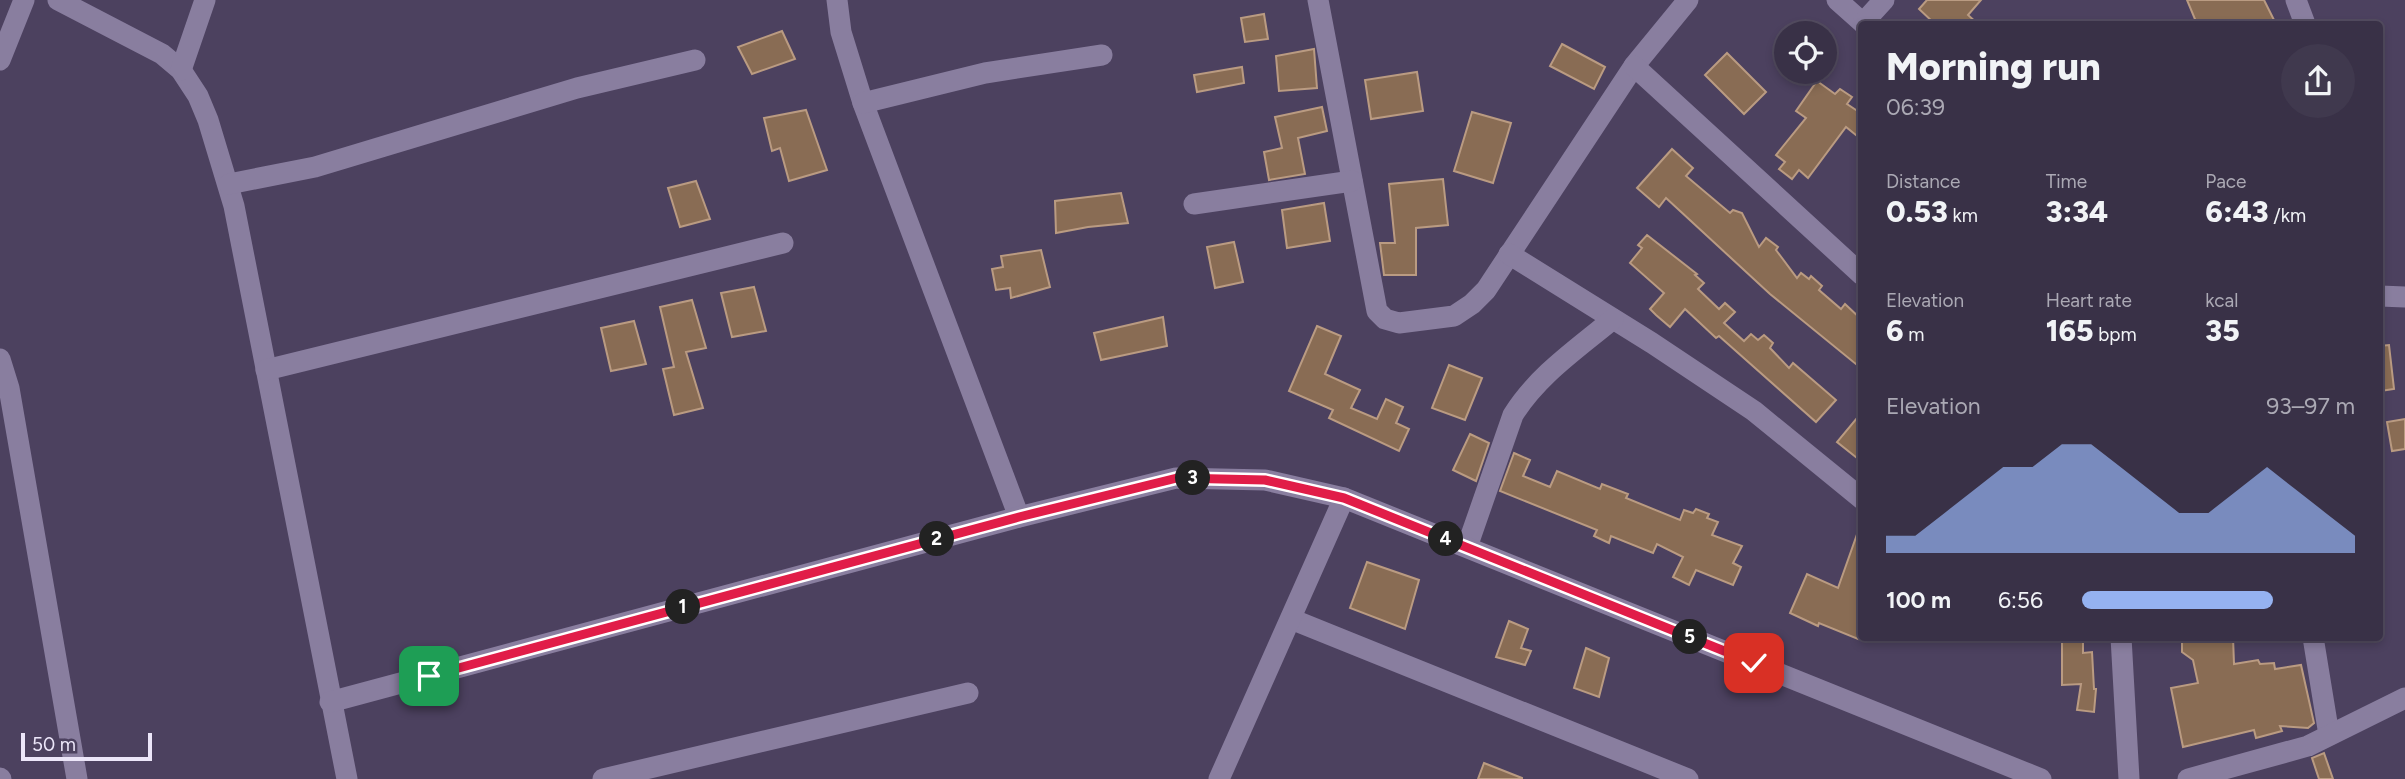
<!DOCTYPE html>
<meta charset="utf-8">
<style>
body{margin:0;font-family:Figtree,sans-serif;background:#40394e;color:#f1f3f6;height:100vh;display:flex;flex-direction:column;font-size:26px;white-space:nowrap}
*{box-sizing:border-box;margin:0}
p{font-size:23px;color:#aba9b4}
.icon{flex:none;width:38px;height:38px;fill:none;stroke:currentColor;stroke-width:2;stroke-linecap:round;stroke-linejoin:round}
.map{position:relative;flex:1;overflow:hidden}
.sheet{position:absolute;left:1858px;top:21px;width:525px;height:620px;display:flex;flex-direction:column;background:#393147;border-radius:7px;box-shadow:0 4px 10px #0003,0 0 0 2px #534c60}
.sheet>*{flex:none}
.controls{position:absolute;left:1774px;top:21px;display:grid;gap:14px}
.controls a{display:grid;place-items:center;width:63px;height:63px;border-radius:50%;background:#393147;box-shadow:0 4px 10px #0003,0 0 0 2px #534c60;font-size:35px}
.scale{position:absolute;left:21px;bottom:18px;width:131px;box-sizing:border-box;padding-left:7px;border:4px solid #ece6f9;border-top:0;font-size:19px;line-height:24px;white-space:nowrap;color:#ece6f9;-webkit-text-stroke:5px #4c415f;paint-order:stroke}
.pin{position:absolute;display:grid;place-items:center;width:60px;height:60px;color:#fff;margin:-30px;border-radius:14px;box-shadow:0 4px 10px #0006}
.km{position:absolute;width:35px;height:35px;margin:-18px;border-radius:50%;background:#222;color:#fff;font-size:19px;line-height:35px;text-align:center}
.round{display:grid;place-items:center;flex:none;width:74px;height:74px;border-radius:37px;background:#40394e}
.headline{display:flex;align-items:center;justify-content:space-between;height:119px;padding:0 28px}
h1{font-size:38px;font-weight:800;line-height:52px}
.stats{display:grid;grid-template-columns:repeat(3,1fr);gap:10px;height:119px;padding:7px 28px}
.stats div{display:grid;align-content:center}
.stats b{font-size:30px;font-weight:800}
.stats small{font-size:19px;font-weight:400}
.stats p{font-size:19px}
.chart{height:196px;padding:14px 28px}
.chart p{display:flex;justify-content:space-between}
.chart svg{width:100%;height:126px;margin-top:7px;fill:#95b2f1;opacity:.7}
ul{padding:0 28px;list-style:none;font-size:23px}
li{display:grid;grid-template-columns:112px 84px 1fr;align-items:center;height:52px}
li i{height:18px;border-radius:9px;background:#95b2f1}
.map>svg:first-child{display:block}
.building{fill:#896c54;stroke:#ba9b82;stroke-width:2}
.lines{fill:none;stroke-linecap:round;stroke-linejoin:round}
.minor{stroke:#897e9f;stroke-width:21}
.route-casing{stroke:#fff;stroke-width:14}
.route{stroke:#e11d48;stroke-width:9}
</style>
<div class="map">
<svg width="2405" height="779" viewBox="0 0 2405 779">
<rect width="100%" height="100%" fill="#4c415f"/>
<g class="building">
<polygon points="1927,0 1981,0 1968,15 1978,24 1935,24 1919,9"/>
<polygon points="2187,0 2264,0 2276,24 2197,24"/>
<polygon points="1264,14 1268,39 1245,42 1241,18"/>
<polygon points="782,31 795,59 752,74 738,47"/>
<polygon points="1562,44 1605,67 1594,89 1550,66"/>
<polygon points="1314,49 1317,88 1279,91 1276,56"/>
<polygon points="1727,53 1766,92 1744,114 1705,75"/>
<polygon points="1242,67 1244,83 1197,92 1194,75"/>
<polygon points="1417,72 1423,111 1371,119 1365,80"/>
<polygon points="1817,81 1835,94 1840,89 1852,97 1847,104 1862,114 1862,140 1846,127 1808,178 1799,170 1792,179 1779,169 1785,162 1776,155 1806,118 1796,111"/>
<polygon points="1322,107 1327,131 1298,138 1305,174 1269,180 1264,152 1282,148 1275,117"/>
<polygon points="806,110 827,170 789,181 780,148 772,151 764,118"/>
<polygon points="1472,112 1511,123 1493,183 1454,171"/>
<polygon points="1672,149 1693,168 1686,176 1730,213 1733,210 1742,213 1759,247 1766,238 1778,247 1776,250 1797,278 1801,273 1809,279 1811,276 1822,286 1819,290 1841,309 1845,304 1862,320 1862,369 1770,294 1666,198 1659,207 1637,188"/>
<polygon points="1443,179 1448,225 1416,228 1416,275 1384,275 1380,243 1395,243 1389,184"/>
<polygon points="696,181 710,219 680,227 668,188"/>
<polygon points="1121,193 1128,223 1088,227 1056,233 1055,201"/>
<polygon points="1324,203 1330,241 1287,248 1282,210"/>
<polygon points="1647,235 1697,274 1695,275 1704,283 1698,289 1719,309 1725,303 1735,312 1724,323 1744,341 1751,334 1758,340 1764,335 1773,343 1770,348 1789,368 1793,363 1836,400 1816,422 1719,336 1716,338 1685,309 1670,327 1656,315 1650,309 1664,293 1630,263 1642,248 1638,245"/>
<polygon points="1234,242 1243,282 1215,288 1207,247"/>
<polygon points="1041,250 1050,287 1011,298 1010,288 996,290 992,269 1003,267 1001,256"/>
<polygon points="754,287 766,331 732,337 721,293"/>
<polygon points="692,300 706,348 686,352 703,408 674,415 663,369 674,367 660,307"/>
<polygon points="1163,317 1167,346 1101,360 1094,333"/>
<polygon points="634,321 646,364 611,371 601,328"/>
<polygon points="1317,326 1341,336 1325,374 1360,390 1351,408 1377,419 1386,399 1403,407 1396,423 1409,429 1399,451 1329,418 1333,410 1289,391"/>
<polygon points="2389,345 2394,389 2380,391 2380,346"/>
<polygon points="1449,365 1482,378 1465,420 1432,408"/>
<polygon points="1862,412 1862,462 1837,442"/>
<polygon points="2405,419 2405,449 2392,451 2387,422"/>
<polygon points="1470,434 1489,443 1476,481 1453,470"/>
<polygon points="1514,453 1530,460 1523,476 1550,487 1557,471 1600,489 1602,484 1628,494 1626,498 1680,520 1684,510 1693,513 1696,509 1709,514 1707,518 1718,522 1712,535 1742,546 1733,563 1741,567 1733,585 1696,570 1689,585 1673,577 1683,557 1657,544 1653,553 1611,536 1609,543 1594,536 1597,530 1500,491"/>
<polygon points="1860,526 1862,527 1862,629 1858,639 1819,623 1818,626 1790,613 1807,574 1838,588"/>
<polygon points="1367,562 1419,580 1405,629 1350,608"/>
<polygon points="1509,621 1528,629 1521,648 1531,651 1525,665 1496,657"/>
<polygon points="2062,637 2083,637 2083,653 2092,652 2094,689 2096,689 2094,712 2077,710 2081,684 2062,685"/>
<polygon points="2182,637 2233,637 2234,664 2258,660 2260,664 2274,663 2275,669 2301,665 2314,723 2308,728 2280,726 2282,731 2256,738 2254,730 2183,747 2171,688 2198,683 2193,660 2182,652"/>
<polygon points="1586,648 1609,658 1599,697 1574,688"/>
<polygon points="2324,753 2333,779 2319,779 2312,758"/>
<polygon points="1484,763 1522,778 1522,779 1478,779"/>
</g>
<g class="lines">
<g class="minor">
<polyline points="58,0 162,54 181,70 198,96 208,120 234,206 347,779"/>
<polyline points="837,0 841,32 863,103 1019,517"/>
<polyline points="1318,0 1377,311 1385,319 1399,323 1454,316 1472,304 1486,290 1634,66 1688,0"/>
<polyline points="1837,0 1864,24"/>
<polyline points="2296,0 2305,24"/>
<polyline points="1863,23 1884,0"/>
<polyline points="0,60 24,0"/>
<polyline points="1634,66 1862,275"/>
<polyline points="181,70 205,0"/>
<polyline points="863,103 985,73 1102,55"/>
<polyline points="229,184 315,167 577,88 695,60"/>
<polyline points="1194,204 1352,181"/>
<polyline points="1509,254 1652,343 1754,411 1862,499"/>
<polyline points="2380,296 2405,297"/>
<polyline points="0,359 9,388 77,779"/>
<polyline points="266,370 783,243"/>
<path d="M 1467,547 L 1513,415 C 1538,375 1577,349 1613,319"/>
<polyline points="1291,619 1688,779"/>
<polyline points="2121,637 2129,779"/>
<polyline points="2313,637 2329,735"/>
<polyline points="330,702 1019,517 1176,478 1265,480 1344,498 2041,779"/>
<polyline points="0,778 1,779"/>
<polyline points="603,779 968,693"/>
<polyline points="1219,779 1344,498"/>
<polyline points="2188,779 2308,746 2405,698"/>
</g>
</g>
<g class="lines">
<g class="route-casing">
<polyline id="route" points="429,676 1019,517 1177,478 1265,480 1344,498 1754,663"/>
</g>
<use href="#route" class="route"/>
</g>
</svg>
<div class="controls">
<a><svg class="icon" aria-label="locate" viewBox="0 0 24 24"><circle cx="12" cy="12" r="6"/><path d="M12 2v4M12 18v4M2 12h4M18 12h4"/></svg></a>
</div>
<div class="scale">50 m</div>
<div class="pin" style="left:429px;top:676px;background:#1e9e55"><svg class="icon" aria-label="arrive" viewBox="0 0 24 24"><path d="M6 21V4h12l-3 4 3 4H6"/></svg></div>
<div class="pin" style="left:1754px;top:663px;background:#d93025"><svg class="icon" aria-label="check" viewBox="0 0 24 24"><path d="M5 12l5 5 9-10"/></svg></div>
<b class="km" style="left:683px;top:607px">1</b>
<b class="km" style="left:937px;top:539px">2</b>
<b class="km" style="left:1193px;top:478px">3</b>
<b class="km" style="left:1446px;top:539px">4</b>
<b class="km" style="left:1690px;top:637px">5</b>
<section class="sheet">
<div class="headline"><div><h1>Morning run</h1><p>06:39</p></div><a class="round"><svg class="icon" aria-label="share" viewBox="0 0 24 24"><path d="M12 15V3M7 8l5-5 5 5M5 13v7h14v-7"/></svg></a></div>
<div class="stats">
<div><p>Distance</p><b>0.53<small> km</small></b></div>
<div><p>Time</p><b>3:34</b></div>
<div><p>Pace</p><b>6:43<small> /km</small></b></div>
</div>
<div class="stats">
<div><p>Elevation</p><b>6<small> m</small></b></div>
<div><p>Heart rate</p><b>165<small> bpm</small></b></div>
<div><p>kcal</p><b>35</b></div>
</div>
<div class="chart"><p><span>Elevation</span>93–97 m</p>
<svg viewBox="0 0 160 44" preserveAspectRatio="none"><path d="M0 44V38L10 38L20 30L30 22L40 14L50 14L60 6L70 6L80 14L90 22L100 30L110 30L120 22L130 14L140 22L150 30L160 38V44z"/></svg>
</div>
<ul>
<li><b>100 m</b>6:56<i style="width:70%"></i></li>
</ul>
</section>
</div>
